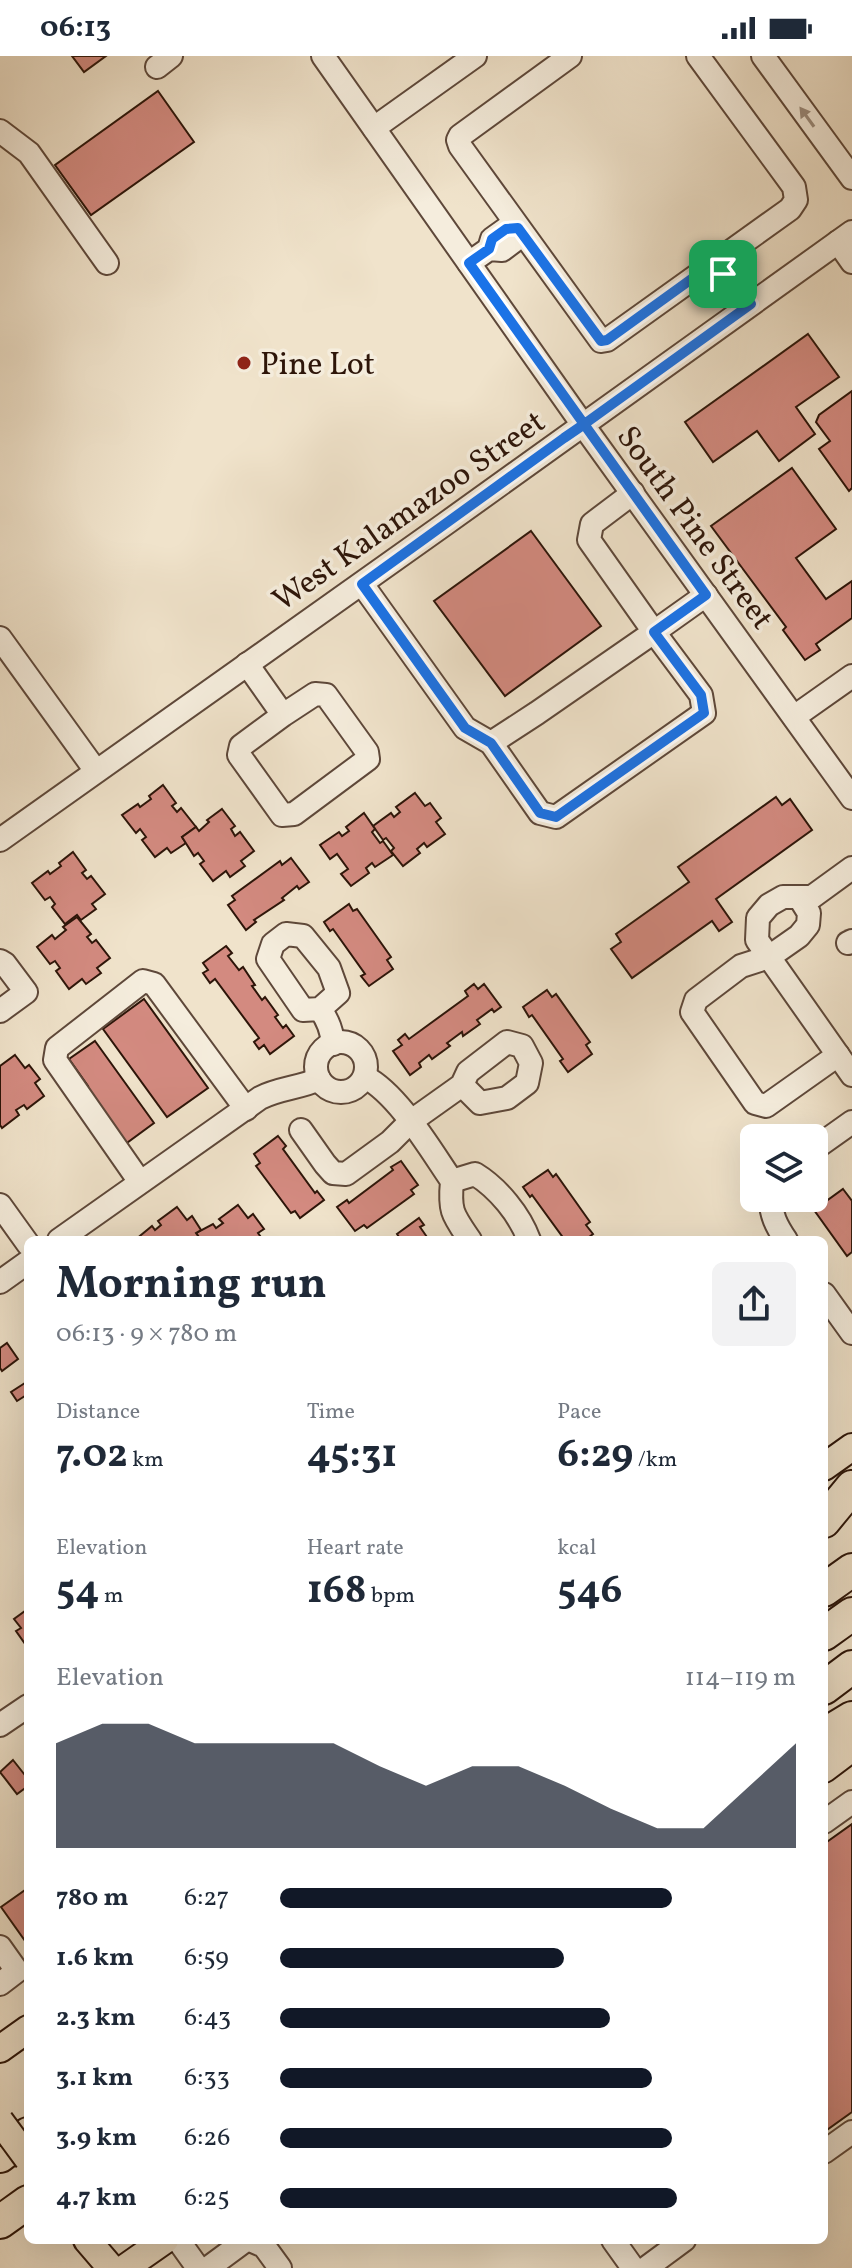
<!DOCTYPE html>
<meta charset="utf-8">
<style>
body{margin:0;font-family:Vollkorn,serif;background:#f2f2f3;color:#1f2937;height:100vh;display:flex;flex-direction:column;font-size:30px;white-space:nowrap}
*{box-sizing:border-box;margin:0}
p{font-size:26px;color:#747a83}
.icon{flex:none;width:44px;height:44px;fill:none;stroke:currentColor;stroke-width:2;stroke-linecap:round;stroke-linejoin:round}
.map{position:relative;flex:1;overflow:hidden}
.drawer{position:absolute;left:24px;top:1180px;width:804px;height:1008px;display:flex;flex-direction:column;background:#fff;border-radius:12px;box-shadow:0 8px 32px #0002}
.drawer>*{flex:none}
.controls{position:absolute;left:740px;top:1068px;display:grid;gap:16px}
.controls a{display:grid;place-items:center;width:88px;height:88px;border-radius:12px;background:#fff;box-shadow:0 8px 32px #0002;font-size:40px}
.pin{position:absolute;display:grid;place-items:center;width:68px;height:68px;color:#fff;margin:-34px;border-radius:16px;box-shadow:0 4px 12px #0006}
.round{display:grid;place-items:center;flex:none;width:84px;height:84px;border-radius:12px;background:#f2f2f3}
.summary{display:flex;align-items:center;justify-content:space-between;height:136px;padding:0 32px}
h1{font-size:44px;font-weight:700;line-height:60px}
.stats{display:grid;grid-template-columns:repeat(3,1fr);gap:12px;height:136px;padding:8px 32px}
.stats div{display:grid;align-content:center}
.stats b{font-size:40px;font-weight:700}
.stats small{font-size:22px;font-weight:400}
.stats p{font-size:22px}
.chart{height:224px;padding:16px 32px}
.chart p{display:flex;justify-content:space-between}
.chart svg{width:100%;height:144px;margin-top:8px;fill:#111827;opacity:.7}
ul{padding:0 32px;list-style:none;font-size:26px}
li{display:grid;grid-template-columns:128px 96px 1fr;align-items:center;height:60px}
li i{height:20px;border-radius:10px;background:#111827}
.status{display:flex;justify-content:space-between;align-items:center;height:56px;padding:0 40px;background:#fff;direction:ltr}
.status svg{height:22px;fill:currentColor}
.map>svg:first-child{display:block}
.building{fill:#d38a80;stroke:#2d1509;stroke-width:2}
.lines{fill:none;stroke-linecap:round;stroke-linejoin:round}
.minor-casing{stroke:#5e483a;stroke-width:26}
.major-casing{stroke:#2d1509;stroke-width:30}
.highway-casing{stroke:#2d1509;stroke-width:36}
.minor{stroke:#f5eddd;stroke-width:22}
.major{stroke:#f0e3cb;stroke-width:26}
.highway{stroke:#f0e3cb;stroke-width:32}
.major-bridge-casing{stroke:#2d1509;stroke-width:30;stroke-linecap:butt}
.major-bridge{stroke:#f0e3cb;stroke-width:26}
.oneway{fill:#9b8c7e}
.route-casing{stroke:#fff;stroke-width:16}
.route{stroke:#1a73e8;stroke-width:10}
.poi-dot{fill:#8f2418;stroke:#f5eddd;stroke-width:3}
.labels{text-anchor:middle;stroke-width:7;stroke-linejoin:round;paint-order:stroke}
.poi-label{font-size:32px;fill:#2d1509;stroke:#f5eddd;text-anchor:start}
.street-label{font-size:32px;fill:#2d1509;stroke:#f5eddd}
</style>
<div class="status"><b>06:13</b><svg viewBox="0 0 49 12"><path d="M0 12V9h3v3zM5 12V6h3v6zM10 12V3h3v9zM15 12V0h3v12zM26 1h20v11H26zM47 4h2v5h-2z"/></svg></div>
<div class="map">
<svg width="852" height="2212" viewBox="0 0 852 2212">
<rect width="100%" height="100%" fill="#f0e3cb"/>
<filter id="stains"><feTurbulence type="fractalNoise" baseFrequency=".0025" numOctaves="4"/><feColorMatrix values="0 0 0 0 .2 0 0 0 0 .09 0 0 0 0 .02 0 0 0 .5 -.17"/></filter>
<radialGradient id="worn" r=".72"><stop offset=".6" stop-color="#630" stop-opacity="0"/><stop offset="1" stop-color="#630" stop-opacity=".3"/></radialGradient>
<g class="building">
<polygon points="72,0 106,0 84,16"/>
<polygon points="158,35 194,86 91,159 55,109"/>
<polygon points="808,278 839,321 796,351 815,378 779,405 757,375 713,406 685,366"/>
<polygon points="852,335 852,432 849,435 819,393 830,385 816,366 819,359"/>
<polygon points="792,412 836,473 796,502 826,543 852,525 852,562 816,588 820,594 805,604 783,574 786,571 711,470"/>
<polygon points="531,475 601,570 505,640 434,545"/>
<polygon points="163,729 176,747 172,750 177,756 181,752 196,771 182,781 186,787 171,797 167,792 155,801 142,784 146,781 140,773 136,777 122,759 138,748 140,751 151,743 149,740"/>
<polygon points="415,737 425,750 430,747 441,762 436,766 445,778 427,791 424,787 417,793 420,797 403,810 391,795 394,792 386,782 383,784 373,770 391,757 394,761 400,756 396,751"/>
<polygon points="776,741 782,749 790,743 812,774 716,843 732,866 719,875 712,865 632,922 611,893 621,886 616,878 689,826 678,811"/>
<polygon points="222,753 235,770 231,773 235,780 240,776 254,795 241,805 245,810 230,821 226,815 213,825 200,808 204,805 198,797 194,800 182,781 196,771 199,775 209,766 207,764"/>
<polygon points="364,757 375,773 372,776 380,787 383,785 393,799 375,811 372,807 366,812 369,817 351,830 341,818 348,813 337,798 330,803 320,789 339,776 342,780 349,775 346,771"/>
<polygon points="73,796 86,814 82,817 87,823 91,820 105,838 92,848 96,853 81,864 77,859 65,868 52,851 55,848 50,841 45,844 32,827 48,815 50,818 61,810 59,807"/>
<polygon points="291,802 309,826 299,833 297,830 282,842 284,844 254,864 256,866 246,874 228,849 235,844 232,840 280,805 282,809"/>
<polygon points="349,848 353,855 357,853 391,901 387,904 393,913 369,930 361,920 365,918 333,873 330,875 324,866"/>
<polygon points="77,861 91,878 87,881 92,887 96,884 110,902 97,912 101,917 86,928 82,923 69,933 56,915 60,912 55,905 50,908 37,891 52,879 55,883 66,874 63,871"/>
<polygon points="226,890 232,897 228,900 239,914 243,911 255,929 252,930 262,944 265,941 278,959 275,961 283,972 286,969 294,980 270,998 264,989 259,993 254,986 259,982 215,923 210,927 203,917 208,914 203,907"/>
<polygon points="474,928 478,933 484,928 501,951 494,956 492,953 477,964 480,968 463,980 462,976 447,987 450,990 432,1003 429,999 419,1007 421,1011 410,1019 393,995 402,989 398,984 405,978 409,983 468,940 465,935"/>
<polygon points="547,934 552,941 556,938 590,986 586,989 592,998 568,1016 560,1005 563,1003 532,959 529,961 523,951"/>
<polygon points="144,943 208,1032 167,1061 103,973"/>
<polygon points="95,985 154,1067 124,1089 84,1033 88,1030 69,1003"/>
<polygon points="15,999 25,1012 29,1009 40,1023 35,1027 44,1040 27,1053 24,1049 16,1054 19,1059 2,1072 0,1069 0,1010"/>
<polygon points="278,1080 286,1090 283,1093 315,1137 317,1135 324,1144 300,1162 295,1155 291,1157 256,1110 260,1107 254,1098"/>
<polygon points="401,1105 418,1129 411,1134 414,1138 367,1172 364,1169 355,1175 337,1151 347,1144 349,1147 393,1114 391,1111"/>
<polygon points="548,1114 553,1121 556,1118 590,1166 586,1169 593,1178 585,1184 563,1184 564,1183 532,1139 530,1141 523,1131"/>
<polygon points="843,1133 852,1145 852,1196 847,1200 814,1154"/>
<polygon points="238,1149 248,1162 253,1158 264,1173 258,1177 263,1184 201,1184 196,1177 213,1168 216,1172 223,1167 219,1163"/>
<polygon points="177,1151 187,1164 192,1160 201,1174 196,1177 201,1184 135,1184 152,1170 155,1174 161,1169 158,1165"/>
<polygon points="419,1162 424,1169 420,1171 429,1184 401,1184 397,1178"/>
<polygon points="7,1287 18,1303 2,1315 0,1312 0,1292"/>
<polygon points="28,1325 28,1338 17,1345 11,1336"/>
<polygon points="25,1555 28,1560 28,1592 16,1575 21,1572 14,1563"/>
<polygon points="13,1704 28,1723 28,1730 17,1738 0,1716"/>
<polygon points="852,1768 852,2056 824,2076 824,1788"/>
<polygon points="28,1832 28,1889 1,1851"/>
</g>
<g class="lines">
<g class="minor-casing">
<g id="minor">
<polyline points="323,0 583,369 852,742"/>
<polyline points="570,0 460,80 458,84 460,90 601,285 607,284 790,153 796,144 794,131 698,0"/>
<polyline points="763,0 852,122"/>
<polyline points="157,11 171,0"/>
<polyline points="374,72 475,0"/>
<polyline points="0,75 29,97 107,207"/>
<polyline points="838,186 852,206"/>
<path d="M 722,201 C 722,217 725,227 740,232 L 742,222 L 733,211 L 722,208"/>
<polyline points="469,207 489,193 492,183 506,173 518,172 514,185 502,194 489,193"/>
<polyline points="362,528 465,672 491,687 540,757 556,761 704,657 701,639 654,576 706,539"/>
<polyline points="0,582 96,715"/>
<polyline points="247,608 283,659 241,690 239,699 282,759 294,758 368,703 367,696 326,639 315,638 283,659"/>
<polyline points="794,661 852,620"/>
<polyline points="491,687 537,657 654,576 589,484 592,468 633,437"/>
<polyline points="0,784 445,468 852,176"/>
<polyline points="852,812 812,841 783,841 769,849 758,862 757,884 852,1019"/>
<polyline points="799,841 809,857 808,869 799,880 769,901 741,910 696,944 692,956 755,1047 766,1050 838,999"/>
<polyline points="848,887 852,885"/>
<polyline points="0,905 5,908 26,936 0,955"/>
<path d="M 320,953 L 303,954 L 268,903 L 273,888 L 286,878 L 303,880 L 329,912 L 338,937 L 320,953 C 328,964 332,974 333,988"/>
<circle cx="341" cy="1011" r="25"/>
<path d="M 365,1021 C 398,1038 430,1093 452,1125 C 449,1156 453,1159 470,1184"/>
<polyline points="301,1074 325,1108 333,1117 346,1118 390,1086 410,1066 462,1029 468,1016 507,986 522,990 531,1007 527,1027 507,1042 480,1047 462,1029"/>
<polyline points="814,1093 852,1066"/>
<path d="M 452,1125 L 475,1118 C 498,1132 520,1159 529,1184"/>
<polyline points="140,1126 55,1004 57,992 143,925 154,928 246,1053"/>
<path d="M 771,1142 C 770,1158 777,1171 786,1184"/>
<polyline points="0,1149 28,1188"/>
<path d="M 59,1184 L 260,1042 C 279,1032 300,1032 319,1023"/>
<polyline points="0,1226 28,1206"/>
<polyline points="824,1238 852,1277"/>
<polyline points="0,1669 28,1650"/>
<polyline points="824,1766 852,1746"/>
<polyline points="0,1891 17,1915 0,1928"/>
<polyline points="824,2096 852,2076"/>
<polyline points="178,2184 198,2212"/>
<polyline points="250,2184 264,2190 280,2212"/>
<polyline points="613,2184 633,2212"/>
<polyline points="208,2212 246,2184"/>
<polyline points="646,2212 684,2184"/>
</g>
</g>
<g class="major-casing">
<g id="major">
<polyline points="824,1411 852,1391"/>
<polyline points="824,1713 852,1692"/>
<polyline points="0,1993 28,1973"/>
<polyline points="87,2184 111,2212"/>
<polyline points="125,2212 165,2184"/>
</g>
</g>
<g class="highway-casing">
<g id="highway">
<polyline points="824,1465 852,1431"/>
<polyline points="824,1534 852,1514"/>
<polyline points="824,1578 852,1558"/>
<polyline points="824,1632 852,1611"/>
<polyline points="824,1679 852,1662"/>
<polyline points="0,2100 28,2078"/>
<polyline points="0,2166 28,2146"/>
</g>
</g>
<use href="#minor" class="minor"/>
<use href="#major" class="major"/>
<use href="#highway" class="highway"/>
<g class="major-bridge-casing">
<polyline id="major-bridge" points="0,2065 28,2103"/>
</g>
<use href="#major-bridge" class="major-bridge"/>
</g>
<defs><path id="oneway-solid" d="M-6-.8H1V-3.2L6.5 0L1 3.2V.8H-6Z" transform="scale(2)"/></defs>
<use class="oneway" href="#oneway-solid" transform="translate(807 61) rotate(-126)"/>
<g class="lines">
<g class="route-casing">
<polyline id="route" points="723,218 731,229 740,232 751,248 583,369 564,382 362,528 465,672 491,687 540,757 556,761 704,657 701,639 654,576 706,539 469,207 489,193 492,183 506,173 518,172 601,285 607,284 722,201 723,218"/>
</g>
<use href="#route" class="route"/>
</g>
<circle class="poi-dot" cx="244" cy="307" r="8"/>
<g class="labels">
<g class="poi-label">
<text x="260" y="318">Pine Lot</text>
</g>
<g class="street-label">
<text transform="translate(408 454) rotate(-35)" y="11">West Kalamazoo Street</text>
<text transform="translate(696 471) rotate(54)" y="11">South Pine Street</text>
</g>
</g>
<rect width="100%" height="100%" filter="url(#stains)"/>
<rect width="100%" height="100%" fill="url(#worn)"/>
</svg>
<div class="controls">
<a><svg class="icon" aria-label="layers" viewBox="0 0 24 24"><path d="M12 4l9 5-9 5-9-5zM3 14l9 5 9-5"/></svg></a>
</div>
<div class="pin" style="left:723px;top:218px;background:#1e9e55"><svg class="icon" aria-label="arrive" viewBox="0 0 24 24"><path d="M6 21V4h12l-3 4 3 4H6"/></svg></div>
<section class="drawer">
<div class="summary"><div><h1>Morning run</h1><p>06:13 · 9 × 780 m</p></div><a class="round"><svg class="icon" aria-label="share" viewBox="0 0 24 24"><path d="M12 15V3M7 8l5-5 5 5M5 13v7h14v-7"/></svg></a></div>
<div class="stats">
<div><p>Distance</p><b>7.02<small> km</small></b></div>
<div><p>Time</p><b>45:31</b></div>
<div><p>Pace</p><b>6:29<small> /km</small></b></div>
</div>
<div class="stats">
<div><p>Elevation</p><b>54<small> m</small></b></div>
<div><p>Heart rate</p><b>168<small> bpm</small></b></div>
<div><p>kcal</p><b>546</b></div>
</div>
<div class="chart"><p><span>Elevation</span>114–119 m</p>
<svg viewBox="0 0 160 44" preserveAspectRatio="none"><path d="M0 44V12L10 6L20 6L30 12L40 12L50 12L60 12L70 19L80 25L90 19L100 19L110 25L120 32L130 38L140 38L150 25L160 12V44z"/></svg>
</div>
<ul>
<li><b>780 m</b>6:27<i style="width:76%"></i></li>
<li><b>1.6 km</b>6:59<i style="width:55%"></i></li>
<li><b>2.3 km</b>6:43<i style="width:64%"></i></li>
<li><b>3.1 km</b>6:33<i style="width:72%"></i></li>
<li><b>3.9 km</b>6:26<i style="width:76%"></i></li>
<li><b>4.7 km</b>6:25<i style="width:77%"></i></li>
</ul>
</section>
</div>
